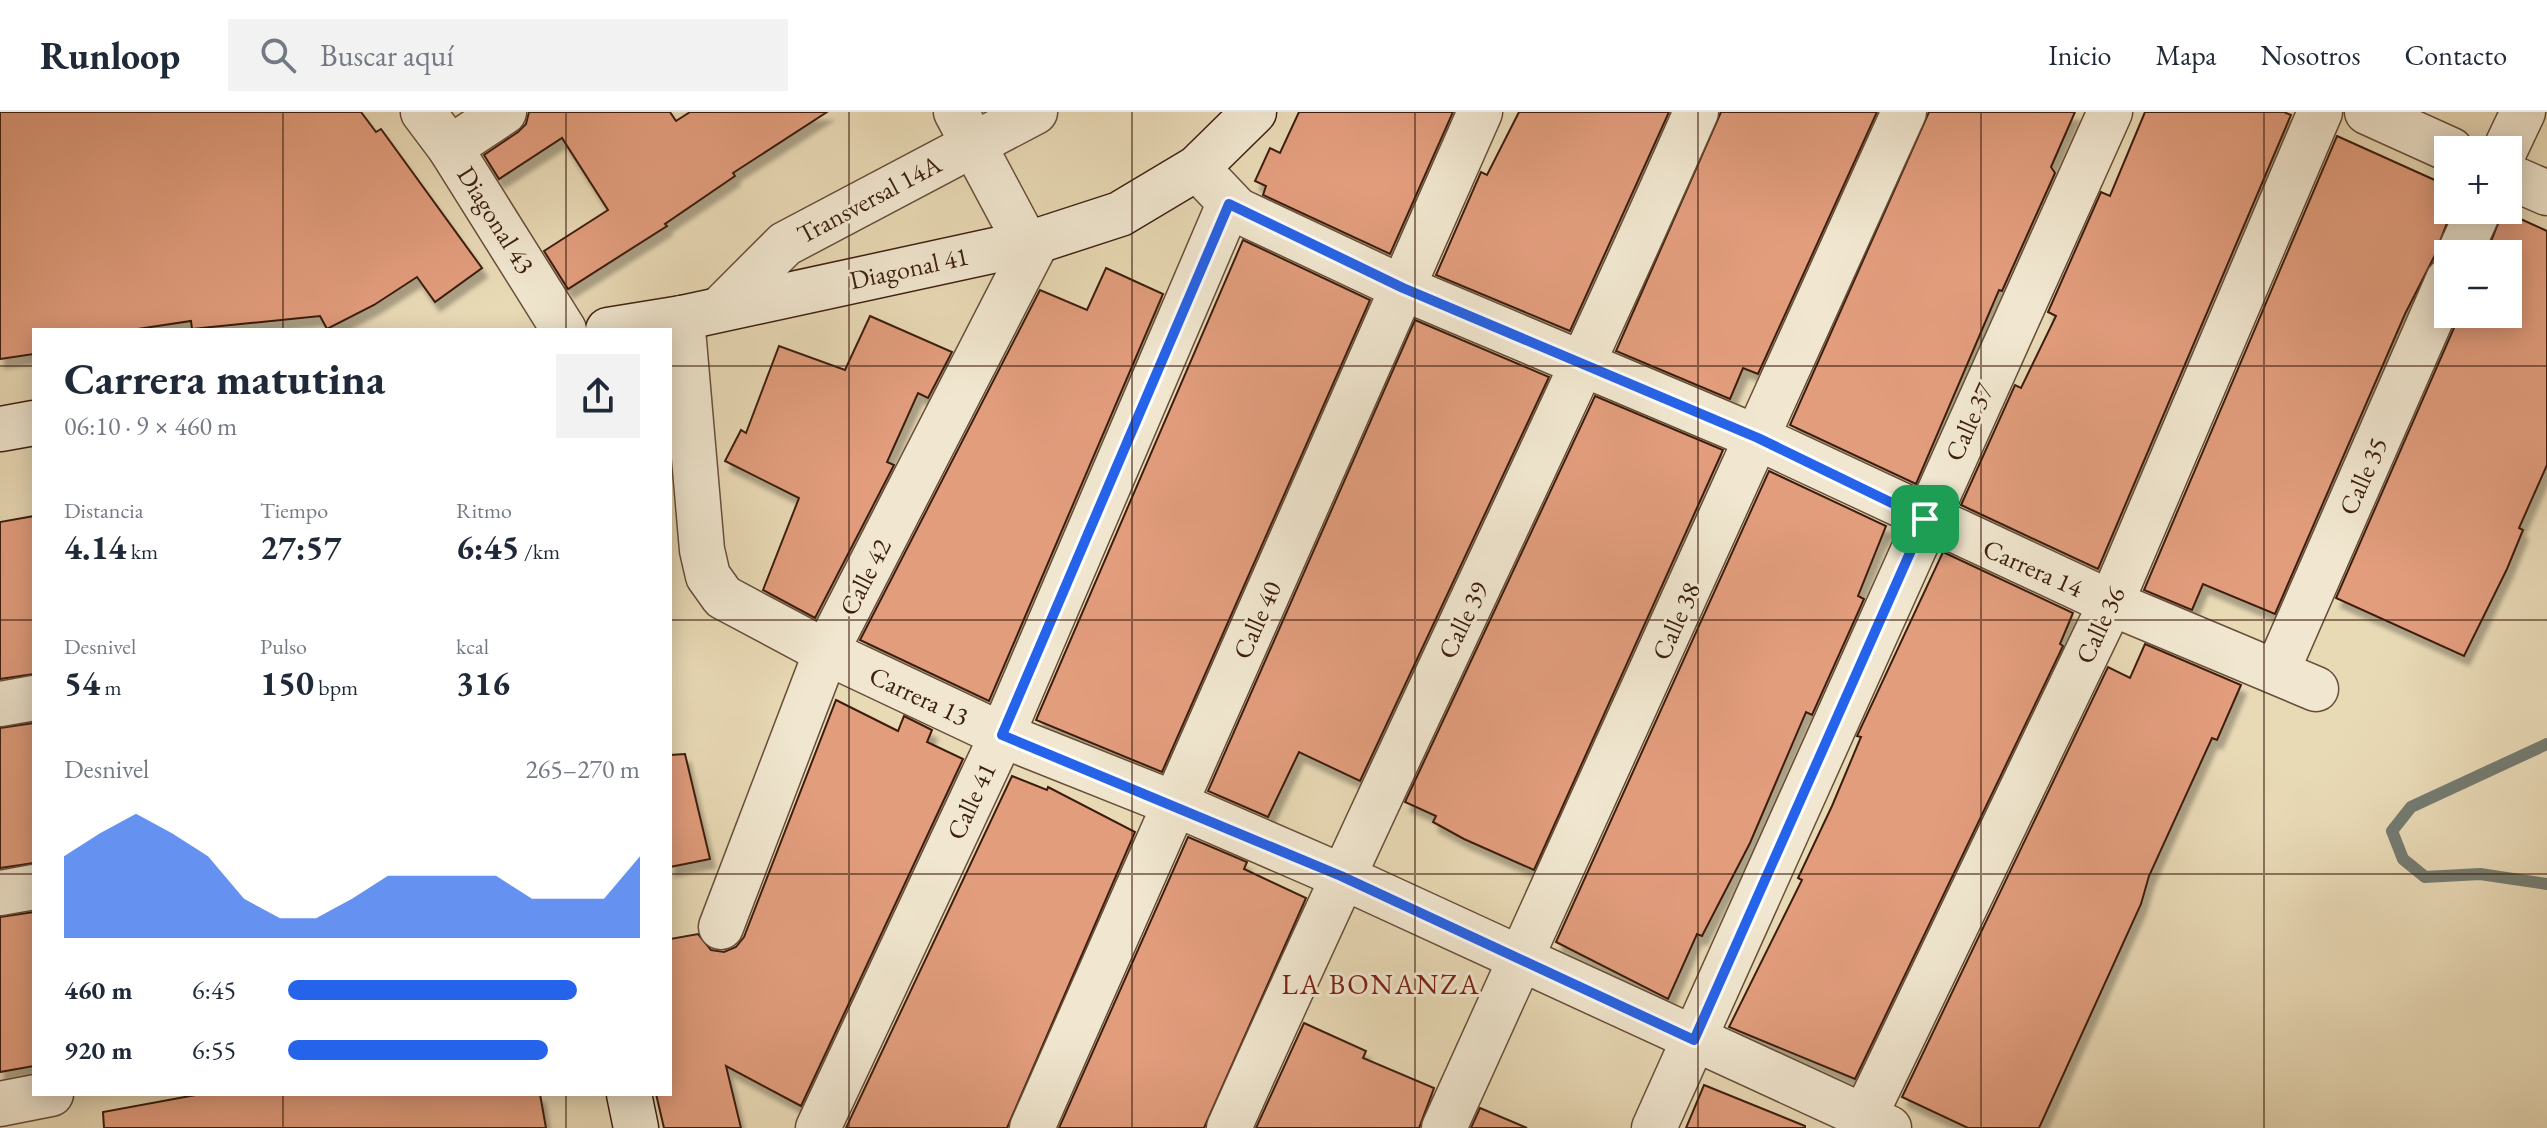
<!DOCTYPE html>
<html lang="es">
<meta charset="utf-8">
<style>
body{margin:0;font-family:"EB Garamond",serif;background:#f2f2f3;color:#1f2937;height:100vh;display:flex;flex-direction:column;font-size:30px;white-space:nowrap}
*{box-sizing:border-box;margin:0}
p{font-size:26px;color:#747a83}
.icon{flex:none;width:44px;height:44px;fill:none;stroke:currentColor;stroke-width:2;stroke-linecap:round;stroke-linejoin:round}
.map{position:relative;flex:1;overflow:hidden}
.panel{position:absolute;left:32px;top:216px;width:640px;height:768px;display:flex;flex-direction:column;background:#fff;border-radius:0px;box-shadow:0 4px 20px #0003}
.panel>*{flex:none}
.tools{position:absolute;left:2434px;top:24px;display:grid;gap:16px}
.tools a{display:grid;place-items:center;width:88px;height:88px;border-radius:0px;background:#fff;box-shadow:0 4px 20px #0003;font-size:40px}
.pin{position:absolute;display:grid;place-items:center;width:68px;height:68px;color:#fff;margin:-34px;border-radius:16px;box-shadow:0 4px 12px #0006}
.round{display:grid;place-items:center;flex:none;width:84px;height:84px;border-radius:0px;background:#f2f2f3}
.overview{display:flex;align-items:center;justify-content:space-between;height:136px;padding:0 32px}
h1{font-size:44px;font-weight:700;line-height:60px}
.stats{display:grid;grid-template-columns:repeat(3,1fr);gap:12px;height:136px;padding:8px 32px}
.stats div{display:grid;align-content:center}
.stats b{font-size:34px;font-weight:700}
.stats small{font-size:22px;font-weight:400}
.stats p{font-size:22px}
.chart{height:224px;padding:16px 32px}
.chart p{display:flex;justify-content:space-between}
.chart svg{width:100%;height:144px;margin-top:8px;fill:#2563eb;opacity:.7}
ul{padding:0 32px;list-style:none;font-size:26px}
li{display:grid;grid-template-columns:128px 96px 1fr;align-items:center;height:60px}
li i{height:20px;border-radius:10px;background:#2563eb}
header{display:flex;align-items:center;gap:48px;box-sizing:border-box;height:112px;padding:0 40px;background:#fff;border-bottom:2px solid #e0e1e3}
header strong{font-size:38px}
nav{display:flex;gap:44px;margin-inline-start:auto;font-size:28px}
.search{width:560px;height:72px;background:#f2f2f3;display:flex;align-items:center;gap:20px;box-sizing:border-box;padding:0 28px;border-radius:0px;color:#747a83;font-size:30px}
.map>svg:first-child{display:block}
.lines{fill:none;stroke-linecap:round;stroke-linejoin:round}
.stream{stroke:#747c72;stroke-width:12}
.building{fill:#e29d7d;stroke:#3d1f0f;stroke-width:2;filter:url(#shadow)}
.minor-casing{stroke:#684e39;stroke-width:47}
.secondary-casing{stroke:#3d1f0f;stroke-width:47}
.minor{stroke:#f1e7d0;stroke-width:44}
.secondary{stroke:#f1e7d0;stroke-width:44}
.route-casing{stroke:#fff;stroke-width:16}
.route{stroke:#2563eb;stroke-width:10}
.grid{fill:none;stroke:#3d1f0f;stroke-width:2;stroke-opacity:0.55}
.labels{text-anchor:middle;stroke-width:6;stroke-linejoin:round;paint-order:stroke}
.street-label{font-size:26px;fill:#3d1f0f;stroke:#f1e7d0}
.neighbourhood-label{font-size:28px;letter-spacing:2px;fill:#7a1f14;stroke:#f1e7d0}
</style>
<header>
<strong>Runloop</strong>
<div class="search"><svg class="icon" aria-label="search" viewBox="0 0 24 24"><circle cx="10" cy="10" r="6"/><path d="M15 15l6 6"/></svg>Buscar aquí</div>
<nav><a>Inicio</a><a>Mapa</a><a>Nosotros</a><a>Contacto</a></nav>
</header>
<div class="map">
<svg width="2547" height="1016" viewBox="0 0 2547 1016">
<defs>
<filter id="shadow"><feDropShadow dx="5" dy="9" stdDeviation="2" flood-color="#0004"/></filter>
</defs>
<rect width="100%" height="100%" fill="#e9dab6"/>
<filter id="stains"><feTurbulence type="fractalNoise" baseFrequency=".0025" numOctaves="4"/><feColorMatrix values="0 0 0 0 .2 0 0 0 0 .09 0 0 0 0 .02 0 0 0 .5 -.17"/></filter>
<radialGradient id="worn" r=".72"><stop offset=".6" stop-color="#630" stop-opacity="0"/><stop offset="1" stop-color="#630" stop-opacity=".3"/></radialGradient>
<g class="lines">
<polyline class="stream" points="2547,632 2411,695 2392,719 2403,747 2425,765 2480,762 2547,772"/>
</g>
<g class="building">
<polygon points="0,0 361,0 376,20 381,17 482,156 435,190 417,165 374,193 327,217 320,204 192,217 191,209 131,218 34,218 34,242 0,247"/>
<polygon points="529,0 670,0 676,9 690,0 827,0 733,61 735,64 665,112 667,114 568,177 544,139 608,98 562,26 499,67 484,43 518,20 526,12"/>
<polygon points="1299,0 1453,0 1390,142 1263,83 1266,74 1255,69 1270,36 1280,41"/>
<polygon points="1519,0 1669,0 1570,219 1436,163 1481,60 1487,63"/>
<polygon points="1721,0 1877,0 1758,262 1743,256 1730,287 1616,239"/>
<polygon points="1929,0 2075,0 2051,55 2055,61 2002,179 1999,178 1916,372 1790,313"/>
<polygon points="2145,0 2284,0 2291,3 2098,457 1961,393 2015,273 2021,276 2056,204 2048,200 2101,80 2110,84"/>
<polygon points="2337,24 2448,74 2448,98 2452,98 2434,145 2405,202 2275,502 2203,472 2192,498 2144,478"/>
<polygon points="2503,99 2547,119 2547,353 2519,416 2523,418 2507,457 2464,544 2336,486 2460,202 2508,202 2508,142 2486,142"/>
<polygon points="1243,128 1370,188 1162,660 1036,608"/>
<polygon points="1106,156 1163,182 989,589 860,528 1040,178 1087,198"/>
<polygon points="870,204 952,240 928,286 918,281 887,350 894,353 815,506 763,478 799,386 725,349 741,318 746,321 779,234 845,258"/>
<polygon points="1415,208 1549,265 1360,669 1299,640 1268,705 1208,679"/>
<polygon points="1595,284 1723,338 1534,758 1464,727 1433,710 1436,704 1405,690"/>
<polygon points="1769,359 1886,414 1858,484 1864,487 1812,603 1806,600 1750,731 1702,824 1697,822 1668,887 1556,830"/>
<polygon points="34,404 34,562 0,567 0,410"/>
<polygon points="1943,440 2073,501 2060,532 2063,534 1855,967 1729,915 1802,768 1798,766 1832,694 1861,625 1857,624"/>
<polygon points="2145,532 2241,573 2217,628 2212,626 2149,764 2141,792 2039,1016 1968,1016 1902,985 2108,555 2130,566"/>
<polygon points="836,588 898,619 904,604 932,618 927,630 963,647 801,994 726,954 741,1016 664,1016 656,982 670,982 670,827 698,822 711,838 724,840 736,835 744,825"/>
<polygon points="34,611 34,751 0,756 0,616"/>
<polygon points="685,642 710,747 670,755 670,643"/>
<polygon points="1012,664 1047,678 1048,675 1135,720 1007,1016 846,1016"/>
<polygon points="1188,725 1247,750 1244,757 1306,786 1204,1016 1059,1016"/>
<polygon points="34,800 34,954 0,960 0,805"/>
<polygon points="1304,911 1366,939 1363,946 1434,976 1419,1016 1256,1016"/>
<polygon points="1704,973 1805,1014 1805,1016 1686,1016"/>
<polygon points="201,982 540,982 546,1016 104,1016 103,1000"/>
<polygon points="1480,996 1527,1016 1471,1016"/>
</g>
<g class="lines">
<g class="minor-casing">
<g id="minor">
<polyline points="423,0 450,36 564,218"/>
<polyline points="956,0 1026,131"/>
<polyline points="2367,0 2451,38"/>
<polyline points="450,36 504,0"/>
<polyline points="2505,38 2523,0"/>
<polyline points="1197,56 1237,98 1403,176 1758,326 2111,491 2316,577"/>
<polyline points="2508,64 2547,81"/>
<polyline points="2459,142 2479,98"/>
<polyline points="720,197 785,132 1035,0"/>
<polyline points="682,206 702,438 708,464 723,485 826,540 1002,623 1175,692 1341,764 1889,1016"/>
<polyline points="2277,559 2448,168"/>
<polyline points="0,592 34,586"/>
<polyline points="0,781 34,775"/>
<polyline points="721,815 826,540 1037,129"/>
<polyline points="0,992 51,982"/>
<polyline points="818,1016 1002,623 1229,92"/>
<polyline points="1032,1016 1480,0"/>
<path d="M 1229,1016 C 1380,675 1546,341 1696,0"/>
<polyline points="1444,1016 1904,0"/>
<polyline points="1654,1016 2110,0"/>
<polyline points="1859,1016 2111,491 2320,0"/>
</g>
</g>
<g class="secondary-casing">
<g id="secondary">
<polyline points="608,218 682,206 1037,129 1120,102 1197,56 1254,0"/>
<polyline points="0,317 34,311"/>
<polyline points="629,982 636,1016"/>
</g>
</g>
<use href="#minor" class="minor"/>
<use href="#secondary" class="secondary"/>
</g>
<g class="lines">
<g class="route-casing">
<polygon id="route" points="1229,92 1403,176 1758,326 1925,407 1694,928 1341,764 1002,623"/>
</g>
<use href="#route" class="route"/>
</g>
<path class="grid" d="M 283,0 L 283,218M 566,0 L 566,218M 849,0 L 849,1016M 1132,0 L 1132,1016M 1415,0 L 1415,1016M 1698,0 L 1698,1016M 1981,0 L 1981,1016M 2264,0 L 2264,1016M 0,254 L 34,254M 670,254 L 2547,254M 0,508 L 34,508M 670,508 L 2547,508M 0,762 L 34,762M 670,762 L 2547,762M 283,982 L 283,1016M 566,982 L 566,1016"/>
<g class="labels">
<g class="street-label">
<text transform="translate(869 87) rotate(-28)" y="9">Transversal 14A</text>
<text transform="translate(496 108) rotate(58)" y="9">Diagonal 43</text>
<text transform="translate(909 156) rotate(-12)" y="9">Diagonal 41</text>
<text transform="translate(1969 310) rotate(-66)" y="9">Calle 37</text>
<text transform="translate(2363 364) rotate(-66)" y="9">Calle 35</text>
<text transform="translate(2033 456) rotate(24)" y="9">Carrera 14</text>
<text transform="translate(865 465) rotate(-63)" y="9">Calle 42</text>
<text transform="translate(1257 508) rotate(-66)" y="9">Calle 40</text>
<text transform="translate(1463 508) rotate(-64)" y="9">Calle 39</text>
<text transform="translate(1676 509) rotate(-66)" y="9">Calle 38</text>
<text transform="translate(2100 513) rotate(-65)" y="9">Calle 36</text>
<text transform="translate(919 584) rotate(25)" y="9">Carrera 13</text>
<text transform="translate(971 689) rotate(-65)" y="9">Calle 41</text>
</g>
<g class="neighbourhood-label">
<text x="1381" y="882">LA BONANZA</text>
</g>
</g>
<rect width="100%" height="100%" filter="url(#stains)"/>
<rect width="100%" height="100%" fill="url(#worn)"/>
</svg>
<div class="tools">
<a>+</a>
<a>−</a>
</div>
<div class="pin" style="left:1925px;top:407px;background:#1e9e55"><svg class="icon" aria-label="arrive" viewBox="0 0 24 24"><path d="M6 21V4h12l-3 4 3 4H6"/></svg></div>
<section class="panel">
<div class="overview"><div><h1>Carrera matutina</h1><p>06:10 · 9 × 460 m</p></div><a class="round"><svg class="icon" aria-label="share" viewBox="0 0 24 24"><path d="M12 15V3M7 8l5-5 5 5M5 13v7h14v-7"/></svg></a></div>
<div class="stats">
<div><p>Distancia</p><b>4.14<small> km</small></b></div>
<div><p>Tiempo</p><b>27:57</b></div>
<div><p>Ritmo</p><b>6:45<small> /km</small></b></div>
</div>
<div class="stats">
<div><p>Desnivel</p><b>54<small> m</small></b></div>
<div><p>Pulso</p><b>150<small> bpm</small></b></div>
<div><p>kcal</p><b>316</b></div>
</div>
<div class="chart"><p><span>Desnivel</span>265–270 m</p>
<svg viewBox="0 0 160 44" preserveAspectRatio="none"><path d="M0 44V19L10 12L20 6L30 12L40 19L50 32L60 38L70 38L80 32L90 25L100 25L110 25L120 25L130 32L140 32L150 32L160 19V44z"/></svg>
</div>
<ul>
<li><b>460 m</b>6:45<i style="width:82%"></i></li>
<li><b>920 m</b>6:55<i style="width:74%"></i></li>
</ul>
</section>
</div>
